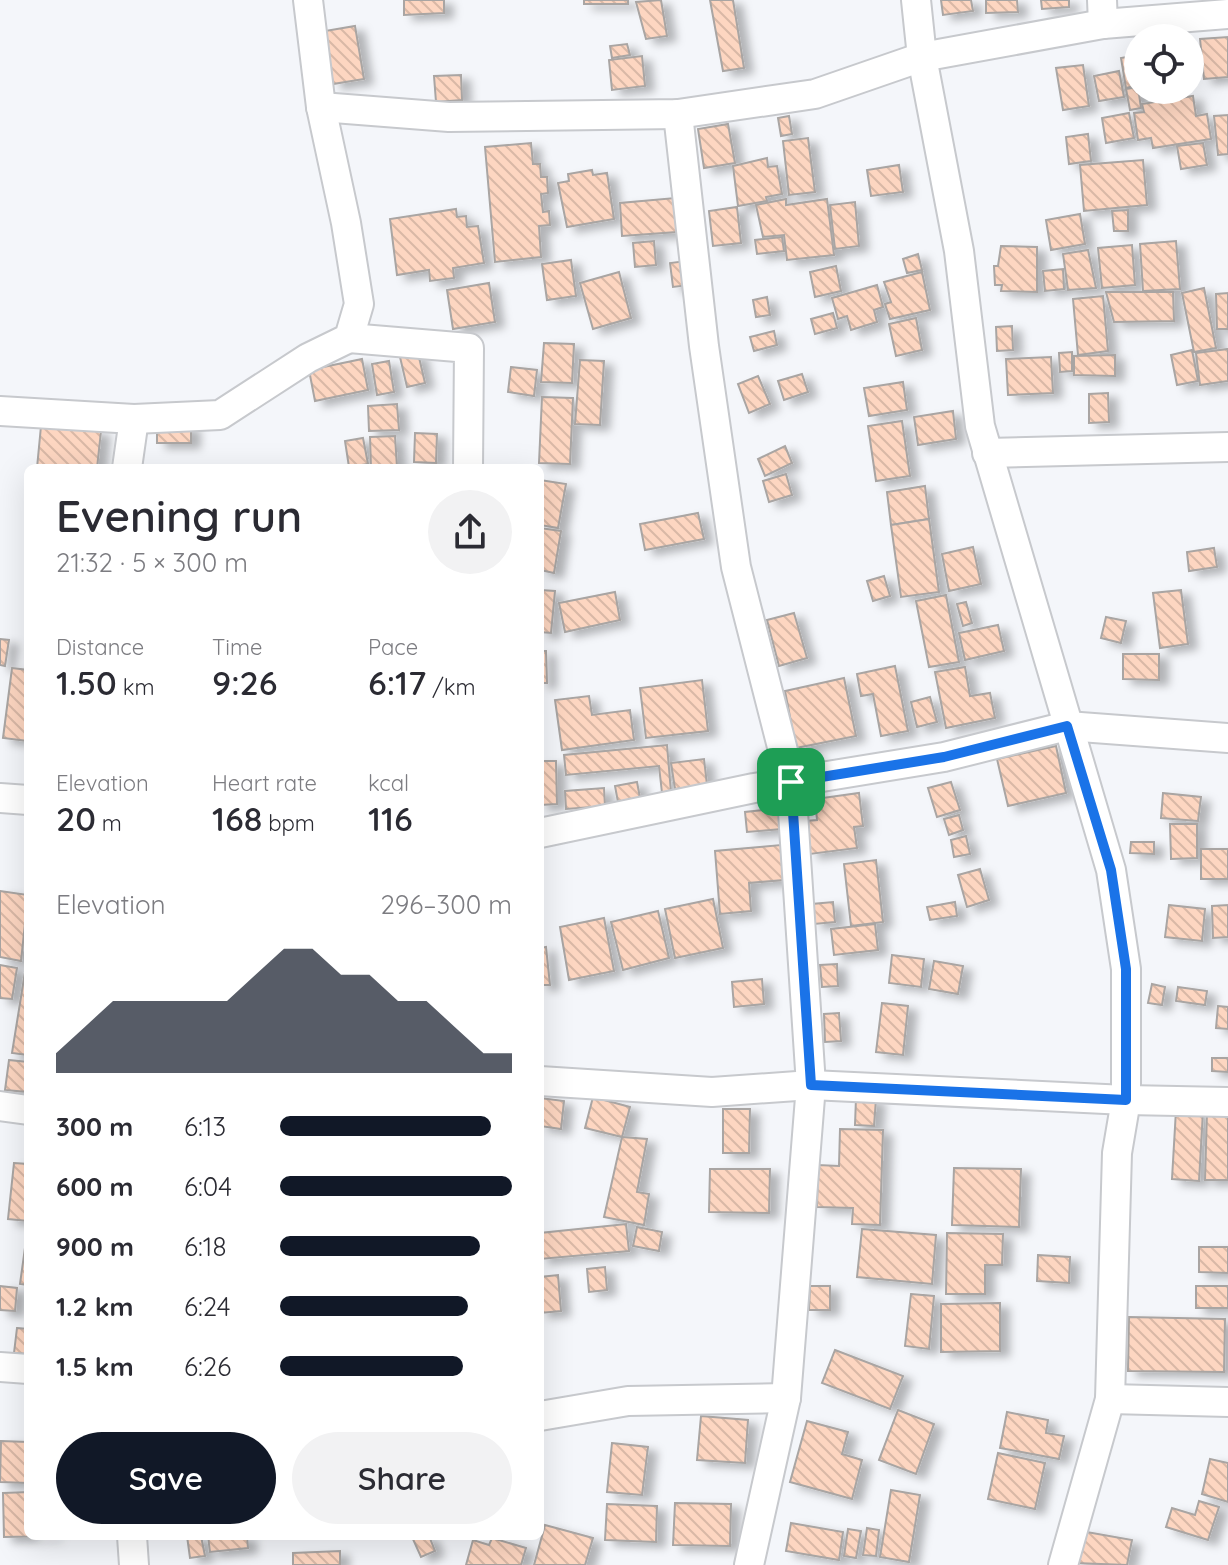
<!DOCTYPE html>
<meta charset="utf-8">
<style>
body{margin:0;font-family:Quicksand,sans-serif;background:#f2f2f3;color:#2b2b33;height:100vh;display:flex;flex-direction:column;font-size:30px;white-space:nowrap}
*{box-sizing:border-box;margin:0}
p{font-size:26px;color:#7c7c81}
.icon{flex:none;width:44px;height:44px;fill:none;stroke:currentColor;stroke-width:2;stroke-linecap:round;stroke-linejoin:round}
.map{position:relative;flex:1;overflow:hidden}
.side{position:absolute;left:24px;top:464px;width:520px;height:1076px;display:flex;flex-direction:column;background:#fff;border-radius:12px;box-shadow:0 8px 32px #0002}
.side>*{flex:none}
.buttons{position:absolute;left:1124px;top:24px;display:grid;gap:16px}
.buttons a{display:grid;place-items:center;width:80px;height:80px;border-radius:50%;background:#fff;box-shadow:0 8px 32px #0002;font-size:40px}
.pin{position:absolute;display:grid;place-items:center;width:68px;height:68px;color:#fff;margin:-34px;border-radius:16px;box-shadow:0 4px 12px #0006}
.round{display:grid;place-items:center;flex:none;width:84px;height:84px;border-radius:42px;background:#f2f2f3}
.headline{display:flex;align-items:center;justify-content:space-between;height:136px;padding:0 32px}
h1{font-size:44px;font-weight:600;line-height:60px}
.metrics{display:grid;grid-template-columns:repeat(3,1fr);gap:12px;height:136px;padding:8px 32px}
.metrics div{display:grid;align-content:center}
.metrics b{font-size:34px;font-weight:600}
.metrics small{font-size:22px;font-weight:400}
.metrics p{font-size:22px}
.chart{height:224px;padding:16px 32px}
.chart p{display:flex;justify-content:space-between}
.chart svg{width:100%;height:144px;margin-top:8px;fill:#111827;opacity:.7}
.primary-button{display:flex;gap:16px;margin-top:auto;padding:16px 32px}
.primary-button a{flex:1;height:92px;border-radius:48px;background:#111827;color:#fff;font-size:32px;font-weight:600;line-height:92px;text-align:center}
.primary-button a+a{background:#f2f2f3;color:#2b2b33}
ul{padding:0 32px;list-style:none;font-size:26px}
li{display:grid;grid-template-columns:128px 96px 1fr;align-items:center;height:60px}
li i{height:20px;border-radius:10px;background:#111827}
.map>svg:first-child{display:block}
.building{fill:url(#building-back-hatch);stroke:#a9a5a3;stroke-width:2;filter:url(#shadow)}
.lines{fill:none;stroke-linecap:round;stroke-linejoin:round}
.minor-casing{stroke:#c7c9cd;stroke-width:32}
.minor{stroke:#fff;stroke-width:28}
.route-casing{stroke:#fff;stroke-width:16}
.route{stroke:#1a73e8;stroke-width:10}
</style>
<div class="map">
<svg width="1228" height="1565" viewBox="0 0 1228 1565">
<defs>
<pattern id="building-back-hatch" width="6" height="6" patternUnits="userSpaceOnUse" patternTransform="scale(2)"><rect width="6" height="6" fill="#fdd6c1"/><path d="M-1 5l2 2M0 0l6 6M5-1l2 2" fill="none" stroke="#d9b8a6"/></pattern>
<filter id="shadow"><feDropShadow dx="9" dy="5" stdDeviation="4" flood-color="#0004"/></filter>
</defs>
<rect width="100%" height="100%" fill="#f4f6fa"/>
<g class="building">
<polygon points="404,0 444,0 444,13 404,15"/>
<rect x="584" y="0" width="44" height="4"/>
<polygon points="661,0 667,36 646,39 636,2"/>
<polygon points="710,0 733,0 744,68 723,71"/>
<polygon points="941,0 971,0 973,11 943,15"/>
<polygon points="986,0 1017,0 1018,12 986,13"/>
<polygon points="1041,0 1069,0 1069,7 1042,9"/>
<polygon points="355,26 364,79 333,84 325,31"/>
<polygon points="1228,37 1228,77 1204,79 1200,39"/>
<polygon points="627,44 630,55 612,58 610,46"/>
<polygon points="1138,55 1138,85 1126,88 1121,58"/>
<polygon points="642,56 645,86 612,90 609,60"/>
<polygon points="1083,65 1089,106 1063,110 1056,68"/>
<polygon points="1119,71 1124,97 1099,101 1094,76"/>
<polygon points="461,75 462,100 436,102 434,76"/>
<polygon points="1138,87 1141,108 1130,110 1126,89"/>
<polygon points="1193,96 1196,116 1207,114 1211,139 1153,148 1151,138 1138,140 1134,113 1144,112 1142,104"/>
<polygon points="1129,113 1134,138 1106,143 1102,118"/>
<polygon points="1228,115 1228,154 1218,155 1214,116"/>
<polygon points="789,116 792,134 781,136 778,118"/>
<polygon points="728,124 735,163 704,168 698,129"/>
<polygon points="1088,134 1091,161 1069,164 1066,137"/>
<polygon points="808,138 815,192 789,195 783,141"/>
<polygon points="531,143 533,164 540,164 541,177 547,177 548,193 541,194 543,212 549,211 550,225 539,226 541,257 495,262 485,147"/>
<polygon points="1203,143 1207,165 1181,169 1177,146"/>
<polygon points="767,158 768,167 777,166 782,194 766,197 767,201 738,206 733,166"/>
<polygon points="1143,160 1147,205 1084,211 1080,165"/>
<polygon points="899,165 903,192 871,196 867,170"/>
<polygon points="592,170 593,175 607,173 614,219 567,227 558,183 569,181 568,174"/>
<polygon points="675,198 677,232 622,236 620,203"/>
<polygon points="786,199 786,205 827,199 834,255 787,260 784,235 763,237 756,205"/>
<polygon points="855,202 859,246 835,249 830,205"/>
<polygon points="737,207 741,243 713,246 709,211"/>
<polygon points="456,209 457,217 466,216 467,227 478,226 484,263 453,268 454,278 430,281 429,270 397,275 390,219"/>
<polygon points="1128,210 1128,231 1114,231 1112,211"/>
<polygon points="1080,214 1085,244 1051,250 1046,220"/>
<polygon points="782,237 784,251 757,254 755,240"/>
<polygon points="654,241 656,265 635,267 633,243"/>
<polygon points="1176,241 1180,289 1143,291 1140,244"/>
<polygon points="1132,245 1135,285 1102,288 1098,248"/>
<polygon points="1001,246 1037,247 1037,292 1001,291 1002,285 995,285 994,266 998,266"/>
<polygon points="1088,250 1096,288 1068,290 1063,254"/>
<polygon points="918,254 922,270 907,273 903,259"/>
<polygon points="571,260 576,296 547,300 542,264"/>
<polygon points="686,261 689,285 673,287 670,263"/>
<polygon points="836,266 841,291 815,297 810,272"/>
<polygon points="1063,269 1064,289 1045,291 1043,271"/>
<polygon points="619,272 631,318 593,329 580,283"/>
<polygon points="922,272 930,310 890,319 885,304 891,302 884,282"/>
<polygon points="489,283 495,322 453,329 447,290"/>
<polygon points="877,285 883,307 874,310 877,322 851,330 847,316 838,319 832,298"/>
<polygon points="1204,288 1216,348 1194,352 1182,293"/>
<polygon points="1106,292 1173,292 1174,321 1114,322"/>
<polygon points="1228,293 1228,329 1217,329 1216,294"/>
<polygon points="1103,296 1108,351 1078,355 1073,299"/>
<polygon points="767,297 770,315 756,317 753,300"/>
<polygon points="833,313 837,328 815,334 811,319"/>
<polygon points="916,318 922,350 896,356 889,324"/>
<polygon points="1012,326 1013,350 997,351 996,327"/>
<polygon points="774,331 777,345 754,351 750,337"/>
<polygon points="544,343 574,344 572,383 541,382"/>
<polygon points="1228,349 1228,381 1200,385 1196,353"/>
<polygon points="1192,350 1198,381 1177,385 1171,355"/>
<polygon points="1072,352 1072,371 1060,372 1059,353"/>
<polygon points="418,353 425,383 407,387 400,357"/>
<polygon points="1115,355 1115,376 1074,375 1074,356"/>
<polygon points="1051,357 1053,393 1008,395 1006,359"/>
<polygon points="362,359 368,390 315,401 309,370"/>
<polygon points="580,360 604,361 600,425 575,424"/>
<polygon points="389,361 394,392 377,395 372,364"/>
<polygon points="511,367 537,370 534,396 508,392"/>
<polygon points="802,374 808,392 784,400 778,381"/>
<polygon points="758,376 770,404 749,413 738,384"/>
<polygon points="903,382 907,410 869,416 864,388"/>
<polygon points="1108,393 1109,422 1089,423 1089,394"/>
<polygon points="542,397 573,398 570,464 539,463"/>
<polygon points="397,404 399,430 369,431 368,406"/>
<polygon points="953,411 956,439 918,445 914,417"/>
<polygon points="902,421 910,476 876,481 868,426"/>
<polygon points="157,425 191,426 191,443 157,443"/>
<polygon points="41,426 101,431 97,468 37,468"/>
<polygon points="415,433 437,434 436,463 414,462"/>
<polygon points="395,436 397,467 371,468 370,437"/>
<polygon points="363,438 368,464 349,467 345,441"/>
<polygon points="785,446 792,463 765,476 758,459"/>
<polygon points="786,474 792,495 769,502 763,481"/>
<polygon points="540,480 566,484 558,528 540,525"/>
<polygon points="925,486 929,519 891,525 887,492"/>
<polygon points="698,513 704,539 645,550 640,524"/>
<polygon points="929,519 939,592 901,597 891,525"/>
<polygon points="540,528 561,531 554,573 540,570"/>
<polygon points="973,547 981,584 949,591 942,554"/>
<polygon points="1214,548 1217,567 1189,571 1187,552"/>
<polygon points="884,576 890,596 873,601 867,581"/>
<polygon points="540,590 555,591 551,633 540,632"/>
<polygon points="1181,590 1188,644 1160,648 1153,593"/>
<polygon points="615,592 620,620 565,632 559,603"/>
<polygon points="946,595 959,662 929,667 916,601"/>
<polygon points="966,602 972,623 963,626 957,604"/>
<polygon points="794,613 807,658 779,666 767,620"/>
<polygon points="1106,617 1126,621 1121,643 1101,638"/>
<polygon points="998,625 1004,651 965,660 959,633"/>
<polygon points="0,639 9,640 5,666 0,665"/>
<polygon points="540,651 546,651 547,683 540,683"/>
<polygon points="1123,654 1159,654 1159,680 1123,679"/>
<polygon points="895,666 908,731 881,736 873,694 861,696 857,674"/>
<polygon points="965,667 970,696 990,693 995,718 946,728 935,672"/>
<polygon points="12,668 28,670 28,741 3,738"/>
<polygon points="844,678 856,736 796,748 785,691"/>
<polygon points="702,680 708,731 646,738 640,688"/>
<polygon points="589,696 592,715 630,710 634,740 562,750 555,700"/>
<polygon points="930,697 937,722 917,727 911,702"/>
<polygon points="667,745 671,792 662,793 659,766 566,775 564,755"/>
<polygon points="1056,746 1066,793 1008,806 997,759"/>
<polygon points="704,759 707,785 675,789 671,763"/>
<polygon points="540,761 556,761 557,804 540,805"/>
<polygon points="637,782 640,798 618,802 615,786"/>
<polygon points="951,782 960,810 937,817 928,788"/>
<polygon points="604,788 605,806 566,809 565,791"/>
<polygon points="859,793 863,826 854,827 857,848 810,854 806,821 817,820 815,799"/>
<polygon points="1163,793 1201,797 1198,821 1161,818"/>
<polygon points="781,808 782,829 747,832 745,812"/>
<polygon points="959,815 963,830 949,835 944,819"/>
<polygon points="1170,824 1197,824 1197,858 1171,859"/>
<polygon points="966,836 970,854 954,857 951,840"/>
<polygon points="1131,842 1154,842 1154,854 1130,853"/>
<polygon points="781,845 784,880 749,883 751,911 720,914 715,851"/>
<rect x="1201" y="849" width="27" height="30"/>
<polygon points="876,860 883,922 851,926 844,864"/>
<polygon points="980,869 989,900 967,907 958,875"/>
<polygon points="0,891 28,895 21,961 0,957"/>
<polygon points="713,899 723,948 675,958 665,909"/>
<polygon points="833,902 835,922 814,924 812,904"/>
<polygon points="955,902 957,916 930,920 927,907"/>
<polygon points="1169,905 1205,909 1202,941 1165,937"/>
<polygon points="1228,905 1228,937 1213,938 1212,906"/>
<polygon points="658,911 669,958 623,970 611,922"/>
<polygon points="604,918 614,971 569,980 560,927"/>
<polygon points="875,924 878,950 834,955 831,929"/>
<polygon points="546,947 550,985 540,985 540,948"/>
<polygon points="892,955 924,959 921,987 889,983"/>
<polygon points="934,961 963,966 958,994 929,989"/>
<polygon points="837,964 838,986 822,987 820,965"/>
<polygon points="0,965 17,968 12,999 0,998"/>
<polygon points="25,972 28,973 28,1055 12,1053"/>
<polygon points="762,979 764,1004 734,1007 732,982"/>
<polygon points="1152,984 1165,987 1162,1005 1148,1003"/>
<polygon points="1178,987 1207,991 1205,1005 1176,1001"/>
<polygon points="882,1003 908,1006 903,1055 876,1052"/>
<polygon points="1218,1006 1228,1007 1228,1029 1216,1028"/>
<polygon points="839,1013 841,1041 825,1042 824,1014"/>
<polygon points="1212,1058 1228,1058 1228,1072 1212,1071"/>
<polygon points="9,1060 28,1062 28,1092 5,1090"/>
<polygon points="593,1097 630,1107 622,1137 585,1128"/>
<polygon points="540,1098 564,1101 561,1129 540,1126"/>
<polygon points="856,1098 876,1099 874,1126 855,1125"/>
<polygon points="723,1109 750,1109 749,1153 723,1153"/>
<polygon points="1176,1110 1203,1111 1199,1181 1172,1179"/>
<polygon points="1207,1112 1228,1112 1228,1180 1205,1180"/>
<polygon points="840,1129 883,1130 880,1225 852,1224 853,1208 817,1207 818,1165 839,1166"/>
<polygon points="622,1137 647,1139 637,1192 649,1194 644,1225 604,1217"/>
<polygon points="14,1163 28,1164 28,1221 8,1219"/>
<polygon points="954,1168 1021,1169 1019,1227 952,1225"/>
<polygon points="710,1169 770,1169 769,1213 709,1212"/>
<polygon points="626,1224 629,1251 540,1259 540,1233"/>
<polygon points="28,1226 28,1285 20,1284"/>
<polygon points="637,1227 662,1232 659,1251 633,1246"/>
<polygon points="862,1229 936,1235 932,1284 857,1277"/>
<polygon points="947,1233 1003,1234 1002,1265 985,1265 985,1294 946,1294"/>
<polygon points="1199,1247 1228,1247 1228,1273 1199,1272"/>
<polygon points="1038,1255 1070,1257 1069,1283 1037,1281"/>
<polygon points="605,1267 607,1290 589,1292 587,1269"/>
<polygon points="558,1275 561,1311 540,1313 540,1277"/>
<polygon points="0,1286 17,1288 15,1311 0,1310"/>
<polygon points="810,1286 830,1286 830,1310 809,1310"/>
<rect x="1196" y="1286" width="32" height="22"/>
<polygon points="911,1294 934,1296 929,1349 905,1346"/>
<polygon points="1000,1303 1000,1351 941,1352 941,1304"/>
<polygon points="1129,1317 1225,1319 1224,1372 1128,1371"/>
<polygon points="17,1328 28,1329 28,1354 14,1353"/>
<polygon points="835,1350 903,1376 890,1409 822,1383"/>
<polygon points="898,1410 934,1424 916,1474 879,1460"/>
<polygon points="1007,1412 1048,1420 1046,1433 1064,1436 1059,1459 1000,1448"/>
<polygon points="701,1416 748,1420 745,1463 697,1460"/>
<polygon points="807,1421 848,1432 842,1454 862,1460 852,1499 790,1482"/>
<polygon points="1,1441 28,1442 28,1483 0,1482"/>
<polygon points="612,1443 648,1447 642,1495 607,1492"/>
<polygon points="998,1453 1045,1463 1035,1509 988,1499"/>
<polygon points="1210,1459 1228,1463 1228,1502 1202,1494"/>
<polygon points="891,1490 920,1495 909,1562 880,1557"/>
<polygon points="28,1492 28,1536 54,1536 4,1537 3,1493"/>
<polygon points="1199,1501 1219,1507 1208,1540 1166,1527 1172,1508 1195,1515"/>
<polygon points="675,1503 731,1504 730,1546 673,1545"/>
<polygon points="607,1504 657,1506 656,1542 605,1540"/>
<polygon points="791,1523 843,1532 839,1560 786,1551"/>
<polygon points="545,1525 593,1538 585,1565 534,1565"/>
<polygon points="867,1528 879,1530 876,1556 863,1555"/>
<polygon points="848,1529 861,1531 856,1558 844,1556"/>
<polygon points="1081,1531 1132,1540 1127,1565 1075,1563"/>
<polygon points="187,1536 201,1536 205,1556 190,1558"/>
<polygon points="208,1536 247,1536 248,1548 210,1552"/>
<polygon points="429,1536 435,1551 421,1557 412,1537"/>
<polygon points="492,1538 526,1548 521,1565 466,1565 473,1540 489,1545"/>
<polygon points="340,1551 340,1565 293,1565 293,1553"/>
</g>
<g class="lines">
<g class="minor-casing">
<g id="minor">
<polyline points="916,0 922,57 959,251 980,426 1111,870 1126,969 1126,1100 1117,1153 1110,1399 1063,1565"/>
<polyline points="1102,0 1103,24"/>
<polyline points="321,107 449,117 678,114 815,94 922,57 1103,24 1228,14"/>
<polyline points="678,114 704,346 736,567 791,782 811,1085 786,1398 749,1565"/>
<polyline points="349,338 469,348 468,468"/>
<polyline points="0,411 134,419 220,415 308,358 349,338 359,304 346,223 321,107 308,0"/>
<polyline points="987,453 1228,447"/>
<polyline points="127,468 134,419"/>
<polyline points="0,798 28,800"/>
<polyline points="540,833 754,788 944,757 1067,726 1228,738"/>
<polyline points="540,1081 712,1092 811,1085 1126,1100 1228,1102"/>
<polyline points="0,1106 28,1110"/>
<polyline points="0,1367 28,1369"/>
<polyline points="1110,1399 1228,1402"/>
<polyline points="540,1416 628,1401 786,1398"/>
<polyline points="132,1536 134,1565"/>
</g>
</g>
<use href="#minor" class="minor"/>
</g>
<g class="lines">
<g class="route-casing">
<polygon id="route" points="1067,726 1111,870 1126,969 1126,1100 811,1085 791,782 944,757"/>
</g>
<use href="#route" class="route"/>
</g>
</svg>
<div class="buttons">
<a><svg class="icon" aria-label="locate" viewBox="0 0 24 24"><circle cx="12" cy="12" r="6"/><path d="M12 2v4M12 18v4M2 12h4M18 12h4"/></svg></a>
</div>
<div class="pin" style="left:791px;top:782px;background:#1e9e55"><svg class="icon" aria-label="arrive" viewBox="0 0 24 24"><path d="M6 21V4h12l-3 4 3 4H6"/></svg></div>
<section class="side">
<div class="headline"><div><h1>Evening run</h1><p>21:32 · 5 × 300 m</p></div><a class="round"><svg class="icon" aria-label="share" viewBox="0 0 24 24"><path d="M12 15V3M7 8l5-5 5 5M5 13v7h14v-7"/></svg></a></div>
<div class="metrics">
<div><p>Distance</p><b>1.50<small> km</small></b></div>
<div><p>Time</p><b>9:26</b></div>
<div><p>Pace</p><b>6:17<small> /km</small></b></div>
</div>
<div class="metrics">
<div><p>Elevation</p><b>20<small> m</small></b></div>
<div><p>Heart rate</p><b>168<small> bpm</small></b></div>
<div><p>kcal</p><b>116</b></div>
</div>
<div class="chart"><p><span>Elevation</span>296–300 m</p>
<svg viewBox="0 0 160 44" preserveAspectRatio="none"><path d="M0 44V38L10 30L20 22L30 22L40 22L50 22L60 22L70 14L80 6L90 6L100 14L110 14L120 22L130 22L140 30L150 38L160 38V44z"/></svg>
</div>
<ul>
<li><b>300 m</b>6:13<i style="width:91%"></i></li>
<li><b>600 m</b>6:04<i style="width:100%"></i></li>
<li><b>900 m</b>6:18<i style="width:86%"></i></li>
<li><b>1.2 km</b>6:24<i style="width:81%"></i></li>
<li><b>1.5 km</b>6:26<i style="width:79%"></i></li>
</ul>
<div class="primary-button"><a>Save</a><a>Share</a></div>
</section>
</div>
